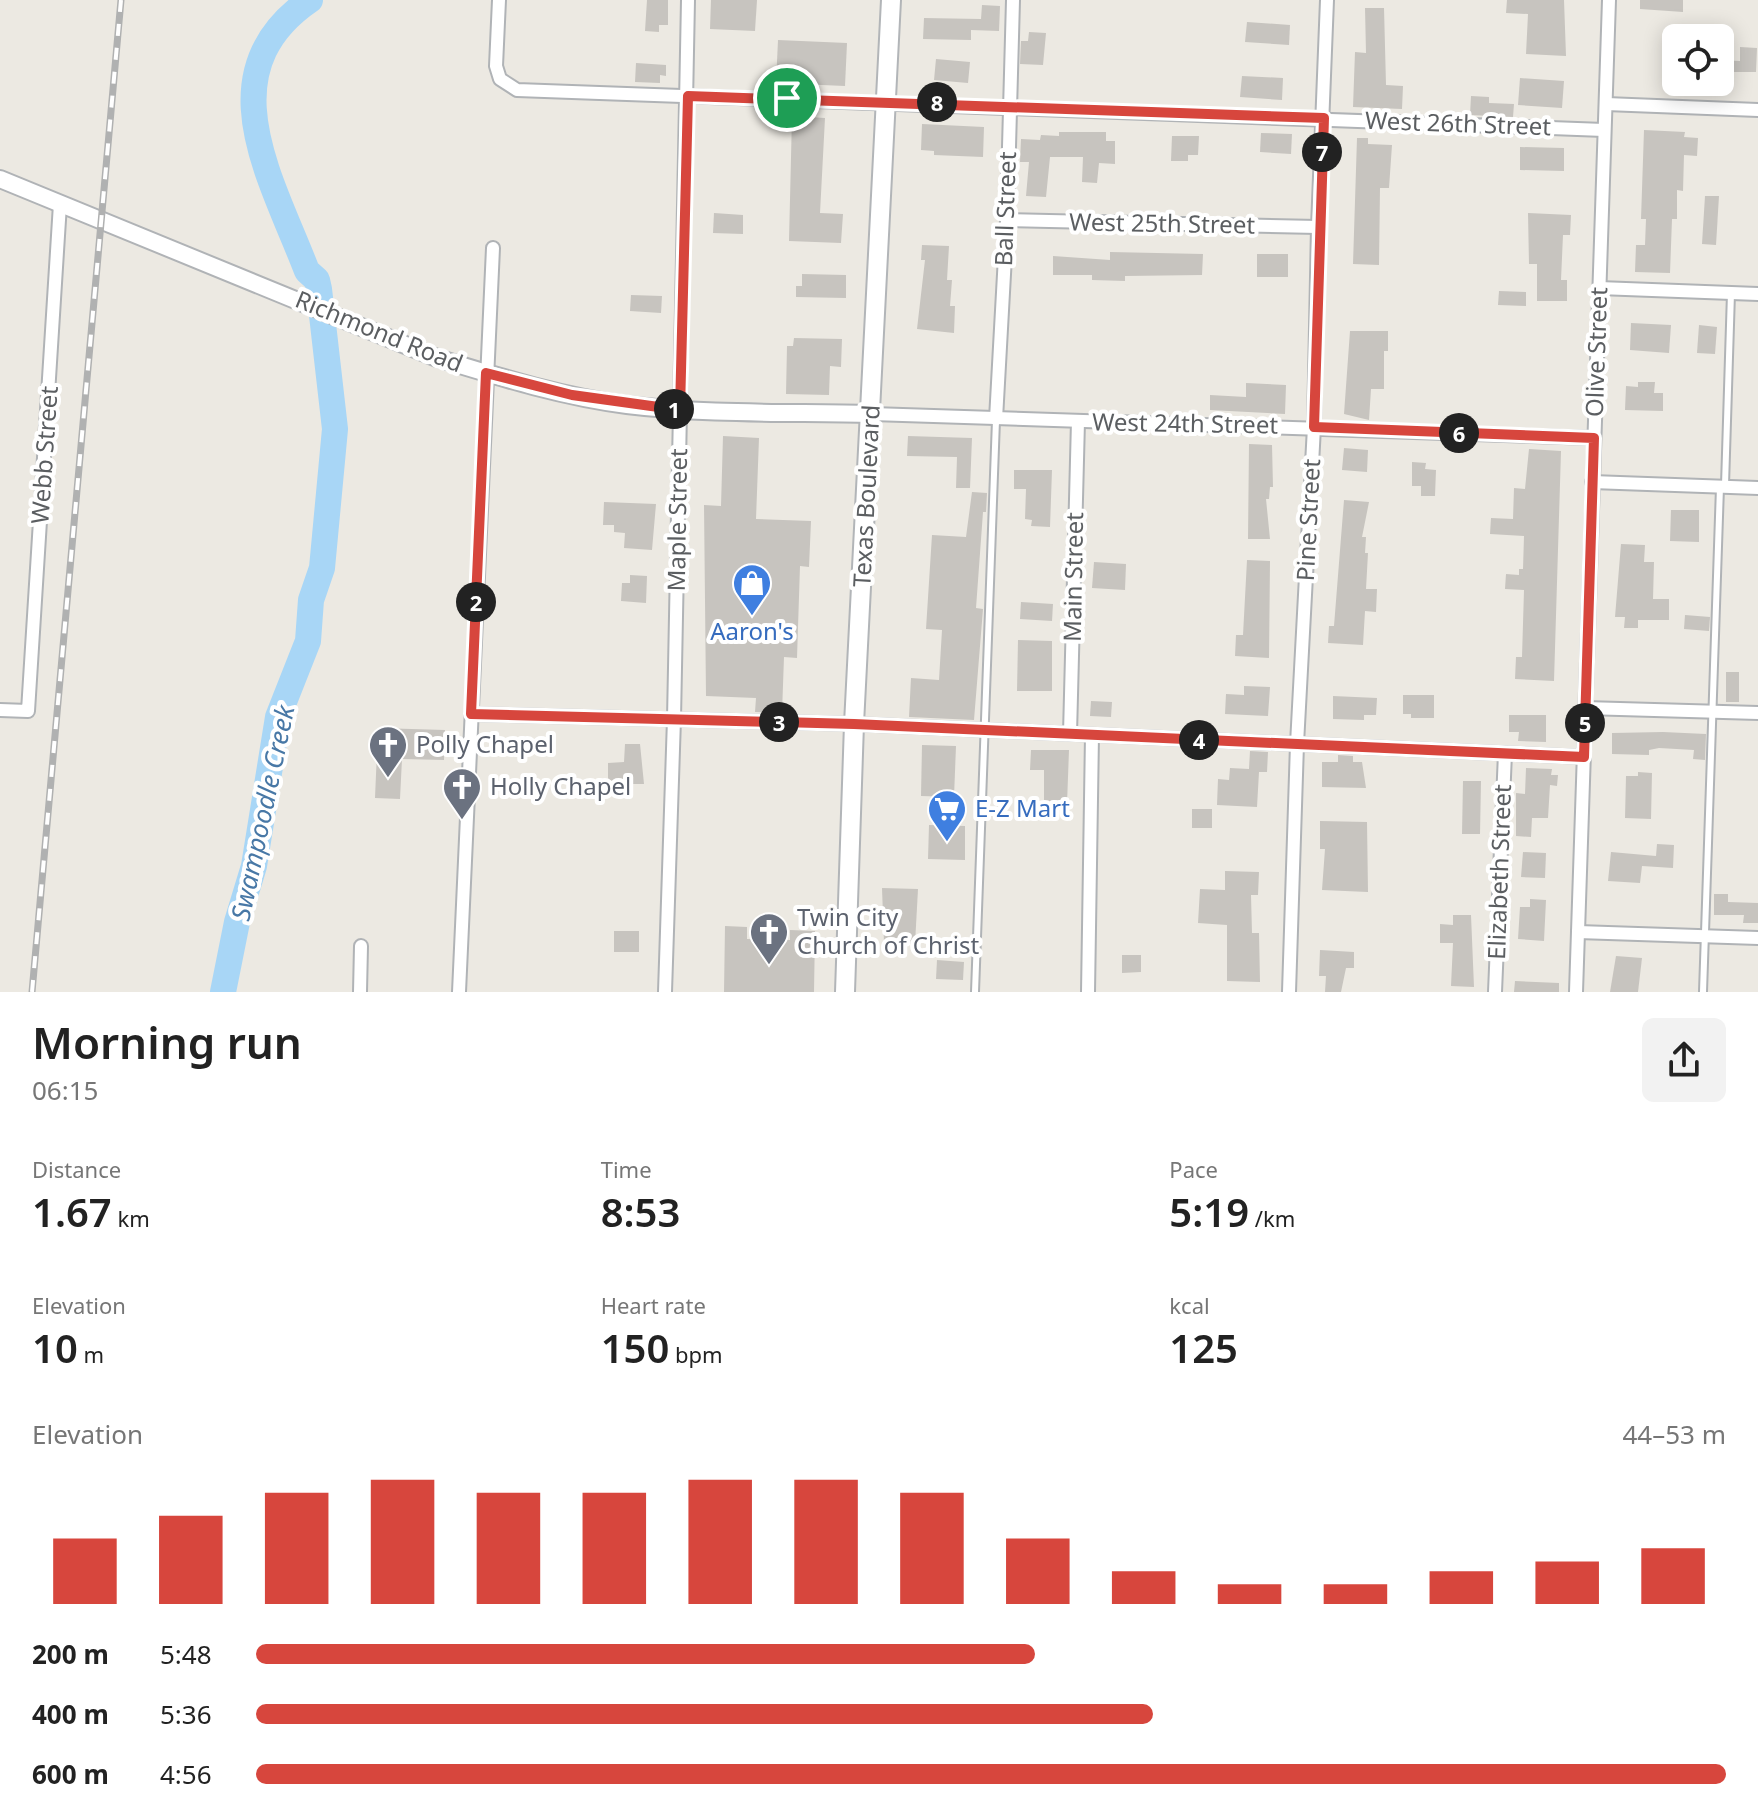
<!DOCTYPE html>
<meta charset="utf-8">
<style>
body{margin:0;font-family:"Noto Sans",sans-serif;background:#f2f2f2;color:#222;height:100vh;display:flex;flex-direction:column;font-size:30px;white-space:nowrap}
*{box-sizing:border-box;margin:0}
p{font-size:26px;color:#767676}
.icon{flex:none;width:44px;height:44px;fill:none;stroke:currentColor;stroke-width:2;stroke-linecap:round;stroke-linejoin:round}
.map{position:relative;height:992px;overflow:hidden}
.sheet{display:flex;flex-direction:column;background:#fff;flex:1}
.sheet>*{flex:none}
.fabs{position:absolute;left:1662px;top:24px;display:grid;gap:16px}
.fabs a{display:grid;place-items:center;width:72px;height:72px;border-radius:12px;background:#fff;box-shadow:0 4px 20px #0003;font-size:40px}
.pin{position:absolute;display:grid;place-items:center;width:68px;height:68px;color:#fff;margin:-34px;border:4px solid #fff;border-radius:50%;box-shadow:0 2px 8px #0007}
.km{position:absolute;width:40px;height:40px;margin:-20px;border-radius:50%;background:#222;color:#fff;font-size:22px;line-height:40px;text-align:center}
.round{display:grid;place-items:center;flex:none;width:84px;height:84px;border-radius:12px;background:#f2f2f2}
.overview{display:flex;align-items:center;justify-content:space-between;height:136px;padding:0 32px}
h1{font-size:44px;font-weight:600;line-height:60px}
.stats{display:grid;grid-template-columns:repeat(3,1fr);gap:12px;height:136px;padding:8px 32px}
.stats div{display:grid;align-content:center}
.stats b{font-size:40px;font-weight:600}
.stats small{font-size:22px;font-weight:400}
.stats p{font-size:22px}
.chart{height:224px;padding:16px 32px}
.chart p{display:flex;justify-content:space-between}
.chart svg{width:100%;height:144px;margin-top:8px;stroke:#d7463d;stroke-width:6}
ul{padding:0 32px;list-style:none;font-size:26px}
li{display:grid;grid-template-columns:128px 96px 1fr;align-items:center;height:60px}
li i{height:20px;border-radius:10px;background:#d7463d}
.map>svg:first-child{display:block}
.lines{fill:none;stroke-linecap:round;stroke-linejoin:round}
.river{stroke:#a8d6f6;stroke-width:26}
.building{fill:#c7c4bf}
.service-casing{stroke:#b0b3b6;stroke-width:10}
.minor-casing{stroke:#b0b3b6;stroke-width:16}
.tertiary-casing{stroke:#b0b3b6;stroke-width:20}
.secondary-casing{stroke:#b2b5b8;stroke-width:22}
.service{stroke:#fff;stroke-width:6}
.minor{stroke:#fff;stroke-width:12}
.tertiary{stroke:#fff;stroke-width:16}
.secondary{stroke:#fff;stroke-width:18}
.rail-casing{stroke:#b0b1b1;stroke-width:7}
.rail{stroke:#fff;stroke-width:4;stroke-dasharray:12;stroke-linecap:butt}
.route-casing{stroke:#fff;stroke-width:16}
.route{stroke:#d7463d;stroke-width:10}
.labels{text-anchor:middle;stroke-width:8;stroke-linejoin:round;paint-order:stroke}
.street-label{font-size:24px;fill:#5b5e61;stroke:#fff}
.shop-label{font-size:24px;fill:#366cbe;stroke:#fff}
.worship-label{font-size:24px;fill:#5b616d;stroke:#fff;text-anchor:start}
.water-label{font-size:26px;font-style:italic;fill:#4878a6;stroke:#fff}
</style>
<div class="map">
<svg width="1758" height="992" viewBox="0 0 1758 992">
<rect width="100%" height="100%" fill="#ece9e2"/>
<g class="lines">
<path class="river" d="M 223,992 L 237,922 L 254,866 L 278,717 L 308,641 L 311,600 L 322,568 L 335,429 L 319,289 L 317,280 L 307,271 C 272,179 205,72 310,0"/>
</g>
<g class="building">
<polygon points="647,0 668,0 668,25 659,25 659,32 645,31"/>
<polygon points="711,0 757,0 755,31 710,29"/>
<polygon points="1507,0 1564,0 1566,56 1526,54 1528,14 1506,13"/>
<polygon points="1640,0 1683,0 1683,12 1640,9"/>
<polygon points="982,5 1000,6 999,31 971,30 971,40 923,39 924,18 981,19"/>
<polygon points="1365,8 1384,8 1386,85 1403,86 1402,109 1353,107 1355,52 1366,53"/>
<polygon points="1247,22 1290,25 1289,45 1245,42"/>
<polygon points="1029,32 1046,33 1043,65 1020,64 1021,41 1028,41"/>
<polygon points="778,40 847,43 845,86 776,83"/>
<polygon points="1740,47 1757,48 1756,72 1720,72 1720,60 1740,61"/>
<polygon points="936,59 970,62 968,83 934,80"/>
<polygon points="636,63 666,65 666,76 660,75 660,83 635,82"/>
<polygon points="1242,76 1283,78 1282,100 1240,97"/>
<polygon points="1520,78 1564,81 1562,108 1518,105"/>
<polygon points="1471,96 1489,97 1489,103 1514,104 1513,117 1470,115"/>
<polygon points="792,116 825,118 820,213 843,214 841,243 789,241"/>
<polygon points="922,124 984,127 983,157 934,155 934,151 921,150"/>
<polygon points="1644,130 1685,132 1684,137 1698,138 1697,156 1684,155 1683,191 1677,190 1677,219 1672,219 1670,273 1635,272 1636,245 1645,245 1646,219 1641,219"/>
<polygon points="1059,132 1106,132 1106,141 1115,141 1115,164 1099,163 1097,183 1082,182 1083,157 1050,157 1046,197 1026,196 1029,162 1020,162 1021,139 1040,140 1041,135 1059,136"/>
<polygon points="1261,133 1292,134 1291,154 1260,152"/>
<polygon points="1172,136 1199,136 1198,155 1188,155 1188,161 1171,161"/>
<polygon points="1357,138 1368,138 1368,144 1392,145 1389,188 1380,188 1379,265 1353,264"/>
<polygon points="1520,147 1564,148 1564,171 1520,170"/>
<polygon points="1705,196 1719,196 1716,245 1702,244"/>
<polygon points="714,213 743,215 743,234 713,233"/>
<polygon points="1528,213 1571,215 1570,235 1563,235 1561,280 1567,280 1567,301 1537,301 1537,264 1529,264"/>
<polygon points="922,245 949,246 947,280 952,280 950,306 955,306 954,333 917,329 925,260 921,260"/>
<polygon points="1110,252 1203,254 1202,275 1125,276 1125,281 1092,280 1092,275 1053,275 1053,256 1110,260"/>
<rect x="1257" y="254" width="31" height="23"/>
<polygon points="802,274 846,275 846,298 796,297 796,286 802,286"/>
<polygon points="1499,291 1526,292 1526,306 1498,305"/>
<polygon points="631,295 662,296 661,313 630,311"/>
<polygon points="1631,323 1671,325 1669,353 1630,350"/>
<polygon points="1699,325 1717,327 1715,354 1697,353"/>
<polygon points="1350,331 1388,331 1388,351 1384,351 1384,389 1371,389 1369,420 1344,414"/>
<polygon points="794,338 842,339 841,367 830,366 829,395 786,394 787,346 793,346"/>
<polygon points="1638,382 1655,382 1654,393 1663,393 1663,411 1625,410 1626,386 1638,387"/>
<polygon points="1246,383 1286,385 1285,414 1210,410 1210,395 1246,397"/>
<polygon points="723,436 759,438 756,519 811,521 809,567 800,566 797,658 784,657 782,713 755,712 756,698 706,696 704,505 721,506"/>
<polygon points="908,436 972,438 970,488 956,488 957,457 907,456"/>
<polygon points="1249,444 1272,445 1273,487 1270,487 1269,499 1266,499 1270,539 1248,539"/>
<polygon points="1344,448 1368,450 1367,472 1342,470"/>
<polygon points="1529,449 1561,451 1554,681 1515,679 1516,657 1522,657 1524,590 1505,589 1506,574 1519,575 1519,569 1523,569 1524,536 1490,534 1491,518 1513,519 1514,488 1525,489"/>
<polygon points="1412,462 1426,463 1425,469 1436,470 1435,496 1421,496 1421,486 1412,486"/>
<polygon points="1014,470 1052,470 1050,527 1031,526 1032,520 1025,519 1026,489 1014,489"/>
<polygon points="972,492 987,493 986,512 983,512 976,608 983,609 974,720 909,717 911,678 939,680 942,630 926,629 932,535 966,537"/>
<polygon points="1344,500 1369,502 1362,537 1366,537 1365,553 1368,553 1366,589 1377,589 1376,612 1365,611 1363,645 1328,643 1329,626 1334,626"/>
<polygon points="604,502 656,504 652,550 624,548 625,533 614,532 614,525 603,525"/>
<polygon points="1671,510 1699,510 1699,542 1670,541"/>
<polygon points="1621,544 1645,545 1644,562 1654,562 1653,599 1669,599 1669,620 1638,620 1638,628 1624,628 1625,617 1615,617"/>
<polygon points="1247,560 1270,561 1269,658 1235,656 1236,635 1243,635"/>
<polygon points="1094,562 1126,564 1125,590 1092,588"/>
<polygon points="630,575 647,576 646,603 621,601 622,583 630,583"/>
<polygon points="1021,602 1053,604 1052,621 1020,619"/>
<polygon points="1685,615 1710,617 1709,631 1684,629"/>
<polygon points="1018,640 1052,641 1052,691 1017,691"/>
<rect x="1726" y="672" width="13" height="30"/>
<polygon points="1244,686 1270,687 1268,716 1225,714 1226,694 1244,695"/>
<polygon points="1403,695 1434,695 1434,718 1411,718 1411,714 1403,714"/>
<polygon points="1333,696 1377,698 1376,715 1364,715 1364,720 1333,719"/>
<polygon points="1091,701 1112,702 1111,717 1090,716"/>
<polygon points="1509,715 1546,715 1546,742 1518,741 1519,732 1509,732"/>
<polygon points="378,728 445,730 444,760 402,759 400,799 375,798"/>
<polygon points="1663,732 1706,734 1705,760 1693,759 1694,750 1659,748 1649,750 1649,755 1612,754 1612,733"/>
<polygon points="625,744 640,744 644,784 608,784 608,763 624,762"/>
<polygon points="922,745 956,746 954,797 921,796"/>
<polygon points="1031,750 1069,750 1067,804 1044,804 1044,770 1030,770"/>
<polygon points="1250,751 1268,752 1267,772 1259,772 1257,807 1217,805 1218,779 1229,780 1230,768 1249,769"/>
<polygon points="1338,755 1353,756 1353,762 1362,762 1366,788 1322,787 1322,762 1338,762"/>
<polygon points="1526,768 1552,769 1551,775 1558,775 1557,786 1550,785 1548,818 1532,818 1531,837 1516,836 1516,793 1525,794"/>
<polygon points="1638,772 1652,773 1651,819 1625,818 1626,776 1638,776"/>
<polygon points="1463,781 1481,781 1480,834 1462,834"/>
<rect x="1192" y="809" width="20" height="19"/>
<polygon points="1320,821 1367,822 1368,892 1322,890 1325,849 1320,849"/>
<polygon points="929,825 965,826 965,860 928,859"/>
<polygon points="1657,844 1674,845 1673,868 1642,866 1640,883 1608,881 1611,852 1656,856"/>
<polygon points="1523,852 1546,853 1545,878 1521,877"/>
<polygon points="1225,871 1259,872 1258,895 1251,895 1252,933 1259,933 1260,982 1227,981 1227,925 1198,923 1200,889 1225,890"/>
<polygon points="882,888 918,889 915,944 884,943"/>
<polygon points="1714,894 1728,894 1728,902 1758,903 1758,923 1743,923 1744,915 1714,915"/>
<polygon points="1530,899 1546,900 1544,941 1518,939 1520,907 1530,907"/>
<polygon points="1453,915 1471,915 1474,987 1451,986 1453,943 1440,943 1440,924 1453,925"/>
<polygon points="725,926 747,927 747,939 790,940 790,930 815,931 814,992 724,992"/>
<rect x="614" y="931" width="25" height="21"/>
<polygon points="1320,950 1354,952 1354,968 1346,968 1341,992 1325,992 1326,976 1319,976"/>
<polygon points="1122,955 1141,955 1141,972 1122,973"/>
<polygon points="1616,956 1642,958 1638,992 1610,992"/>
<polygon points="937,960 964,962 963,980 936,979"/>
<polygon points="1515,981 1559,983 1559,992 1514,992"/>
</g>
<g class="lines">
<g class="service-casing">
<g id="service">
<polyline points="1725,485 1731,293"/>
<polyline points="975,992 996,420"/>
<polyline points="1703,992 1720,487"/>
</g>
</g>
<g class="minor-casing">
<g id="minor">
<polyline points="499,0 496,66 500,79 517,90 1604,130"/>
<polyline points="1606,104 1758,110"/>
<polyline points="1007,220 1318,227"/>
<polyline points="1599,288 1758,294"/>
<polyline points="872,414 1594,438"/>
<polyline points="996,419 1007,220 1013,0"/>
<polyline points="1592,482 1758,488"/>
<polyline points="1585,708 1758,713"/>
<polyline points="0,710 28,711 60,204"/>
<polyline points="471,714 854,724 1584,757"/>
<polyline points="1070,734 1078,421"/>
<polyline points="1578,932 1758,938"/>
<polyline points="360,992 361,946"/>
<polyline points="459,992 493,248"/>
<polyline points="665,992 674,719 688,0"/>
<polyline points="1088,992 1092,735"/>
<polyline points="1289,992 1297,744 1314,427 1318,227 1327,0"/>
<polyline points="1495,992 1505,753"/>
<polyline points="1576,992 1609,0"/>
</g>
</g>
<g class="tertiary-casing">
<path id="tertiary" d="M 0,179 L 437,358 C 499,377 563,397 627,405 C 708,415 790,412 872,414"/>
</g>
<g class="secondary-casing">
<polyline id="secondary" points="845,992 854,724 891,0"/>
</g>
<use href="#service" class="service"/>
<use href="#minor" class="minor"/>
<use href="#tertiary" class="tertiary"/>
<use href="#secondary" class="secondary"/>
<g class="rail-casing">
<polyline id="rail" points="32,992 121,0"/>
</g>
<use href="#rail" class="rail"/>
</g>
<g class="lines">
<g class="route-casing">
<polygon id="route" points="688,96 1324,118 1314,427 1594,438 1584,757 854,724 471,714 486,373 572,395 680,410"/>
</g>
<use href="#route" class="route"/>
</g>
<defs>
<g id="shop-pin" transform="scale(2)"><path d="M0 17L-7.5 6A9.5 9.5 0 1 1 7.5 6Z" fill="#3f7fe0" stroke="#fff"/><path d="M-5-2.5h2.3a2.7 3.5 0 0 1 5.4 0H5L5.5 6h-11ZM-1.5-2.5h3a1.5 2.3 0 0 0-3 0Z" fill="#fff"/></g>
<g id="church-pin" transform="scale(2)"><path d="M0 17L-7.5 6A9.5 9.5 0 1 1 7.5 6Z" fill="#6b7280" stroke="#fff"/><path d="M-1.2-6h2.4v3.5h3.3v2.4h-3.3V6h-2.4V-.1h-3.3v-2.4h3.3Z" fill="#fff"/></g>
<g id="supermarket-pin" transform="scale(2)"><path d="M0 17L-7.5 6A9.5 9.5 0 1 1 7.5 6Z" fill="#3f7fe0" stroke="#fff"/><path d="M-6-5.5h2.5l.6 2H6L4.5 2H-2.5L-4.4-4H-6ZM-1.5 3.2a1.3 1.3 0 1 0 .1 0ZM3 3.2a1.3 1.3 0 1 0 .1 0Z" fill="#fff"/></g>
</defs>
<g fill-rule="evenodd">
<use href="#shop-pin" x="752" y="583"/>
<use href="#church-pin" x="388" y="745"/>
<use href="#church-pin" x="462" y="787"/>
<use href="#supermarket-pin" x="947" y="809"/>
<use href="#church-pin" x="769" y="932"/>
</g>
<g class="labels">
<g class="street-label">
<text transform="translate(1458 124) rotate(2)" y="8">West 26th Street</text>
<text transform="translate(1006 209) rotate(-88)" y="8">Ball Street</text>
<text transform="translate(1162 224) rotate(1)" y="8">West 25th Street</text>
<text transform="translate(379 332) rotate(22)" y="8">Richmond Road</text>
<text transform="translate(1597 352) rotate(-88)" y="8">Olive Street</text>
<text transform="translate(1185 424) rotate(1)" y="8">West 24th Street</text>
<text transform="translate(45 455) rotate(-86)" y="8">Webb Street</text>
<text transform="translate(867 496) rotate(-87)" y="8">Texas Boulevard</text>
<text transform="translate(678 520) rotate(-89)" y="8">Maple Street</text>
<text transform="translate(1309 520) rotate(-87)" y="8">Pine Street</text>
<text transform="translate(1074 577) rotate(-89)" y="8">Main Street</text>
<text transform="translate(1500 872) rotate(-88)" y="8">Elizabeth Street</text>
</g>
<g class="shop-label">
<text x="752" y="640">Aaron's</text>
<text x="975" y="817" text-anchor="start">E-Z Mart</text>
</g>
<g class="worship-label">
<text x="416" y="753">Polly Chapel</text>
<text x="490" y="795">Holly Chapel</text>
<text x="797" y="926">Twin City<tspan x="797" dy="28">Church of Christ</tspan></text>
</g>
<g class="water-label">
<text transform="translate(263 813) rotate(-78)" y="9">Swampoodle Creek</text>
</g>
</g>
</svg>
<div class="fabs">
<a><svg class="icon" aria-label="locate" viewBox="0 0 24 24"><circle cx="12" cy="12" r="6"/><path d="M12 2v4M12 18v4M2 12h4M18 12h4"/></svg></a>
</div>
<div class="pin" style="left:787px;top:98px;background:#1e9e55"><svg class="icon" aria-label="arrive" viewBox="0 0 24 24"><path d="M6 21V4h12l-3 4 3 4H6"/></svg></div>
<b class="km" style="left:674px;top:409px">1</b>
<b class="km" style="left:476px;top:602px">2</b>
<b class="km" style="left:779px;top:722px">3</b>
<b class="km" style="left:1199px;top:740px">4</b>
<b class="km" style="left:1585px;top:723px">5</b>
<b class="km" style="left:1459px;top:433px">6</b>
<b class="km" style="left:1322px;top:152px">7</b>
<b class="km" style="left:937px;top:102px">8</b>
</div>
<section class="sheet">
<div class="overview"><div><h1>Morning run</h1><p>06:15</p></div><a class="round"><svg class="icon" aria-label="share" viewBox="0 0 24 24"><path d="M12 15V3M7 8l5-5 5 5M5 13v7h14v-7"/></svg></a></div>
<div class="stats">
<div><p>Distance</p><b>1.67<small> km</small></b></div>
<div><p>Time</p><b>8:53</b></div>
<div><p>Pace</p><b>5:19<small> /km</small></b></div>
</div>
<div class="stats">
<div><p>Elevation</p><b>10<small> m</small></b></div>
<div><p>Heart rate</p><b>150<small> bpm</small></b></div>
<div><p>kcal</p><b>125</b></div>
</div>
<div class="chart"><p><span>Elevation</span>44–53 m</p>
<svg viewBox="0 0 160 44" preserveAspectRatio="none"><path d="M5 44V24M15 44V17M25 44V10M35 44V6M45 44V10M55 44V10M65 44V6M75 44V6M85 44V10M95 44V24M105 44V34M115 44V38M125 44V38M135 44V34M145 44V31M155 44V27"/></svg>
</div>
<ul>
<li><b>200 m</b>5:48<i style="width:53%"></i></li>
<li><b>400 m</b>5:36<i style="width:61%"></i></li>
<li><b>600 m</b>4:56<i style="width:100%"></i></li>
</ul>
</section>
